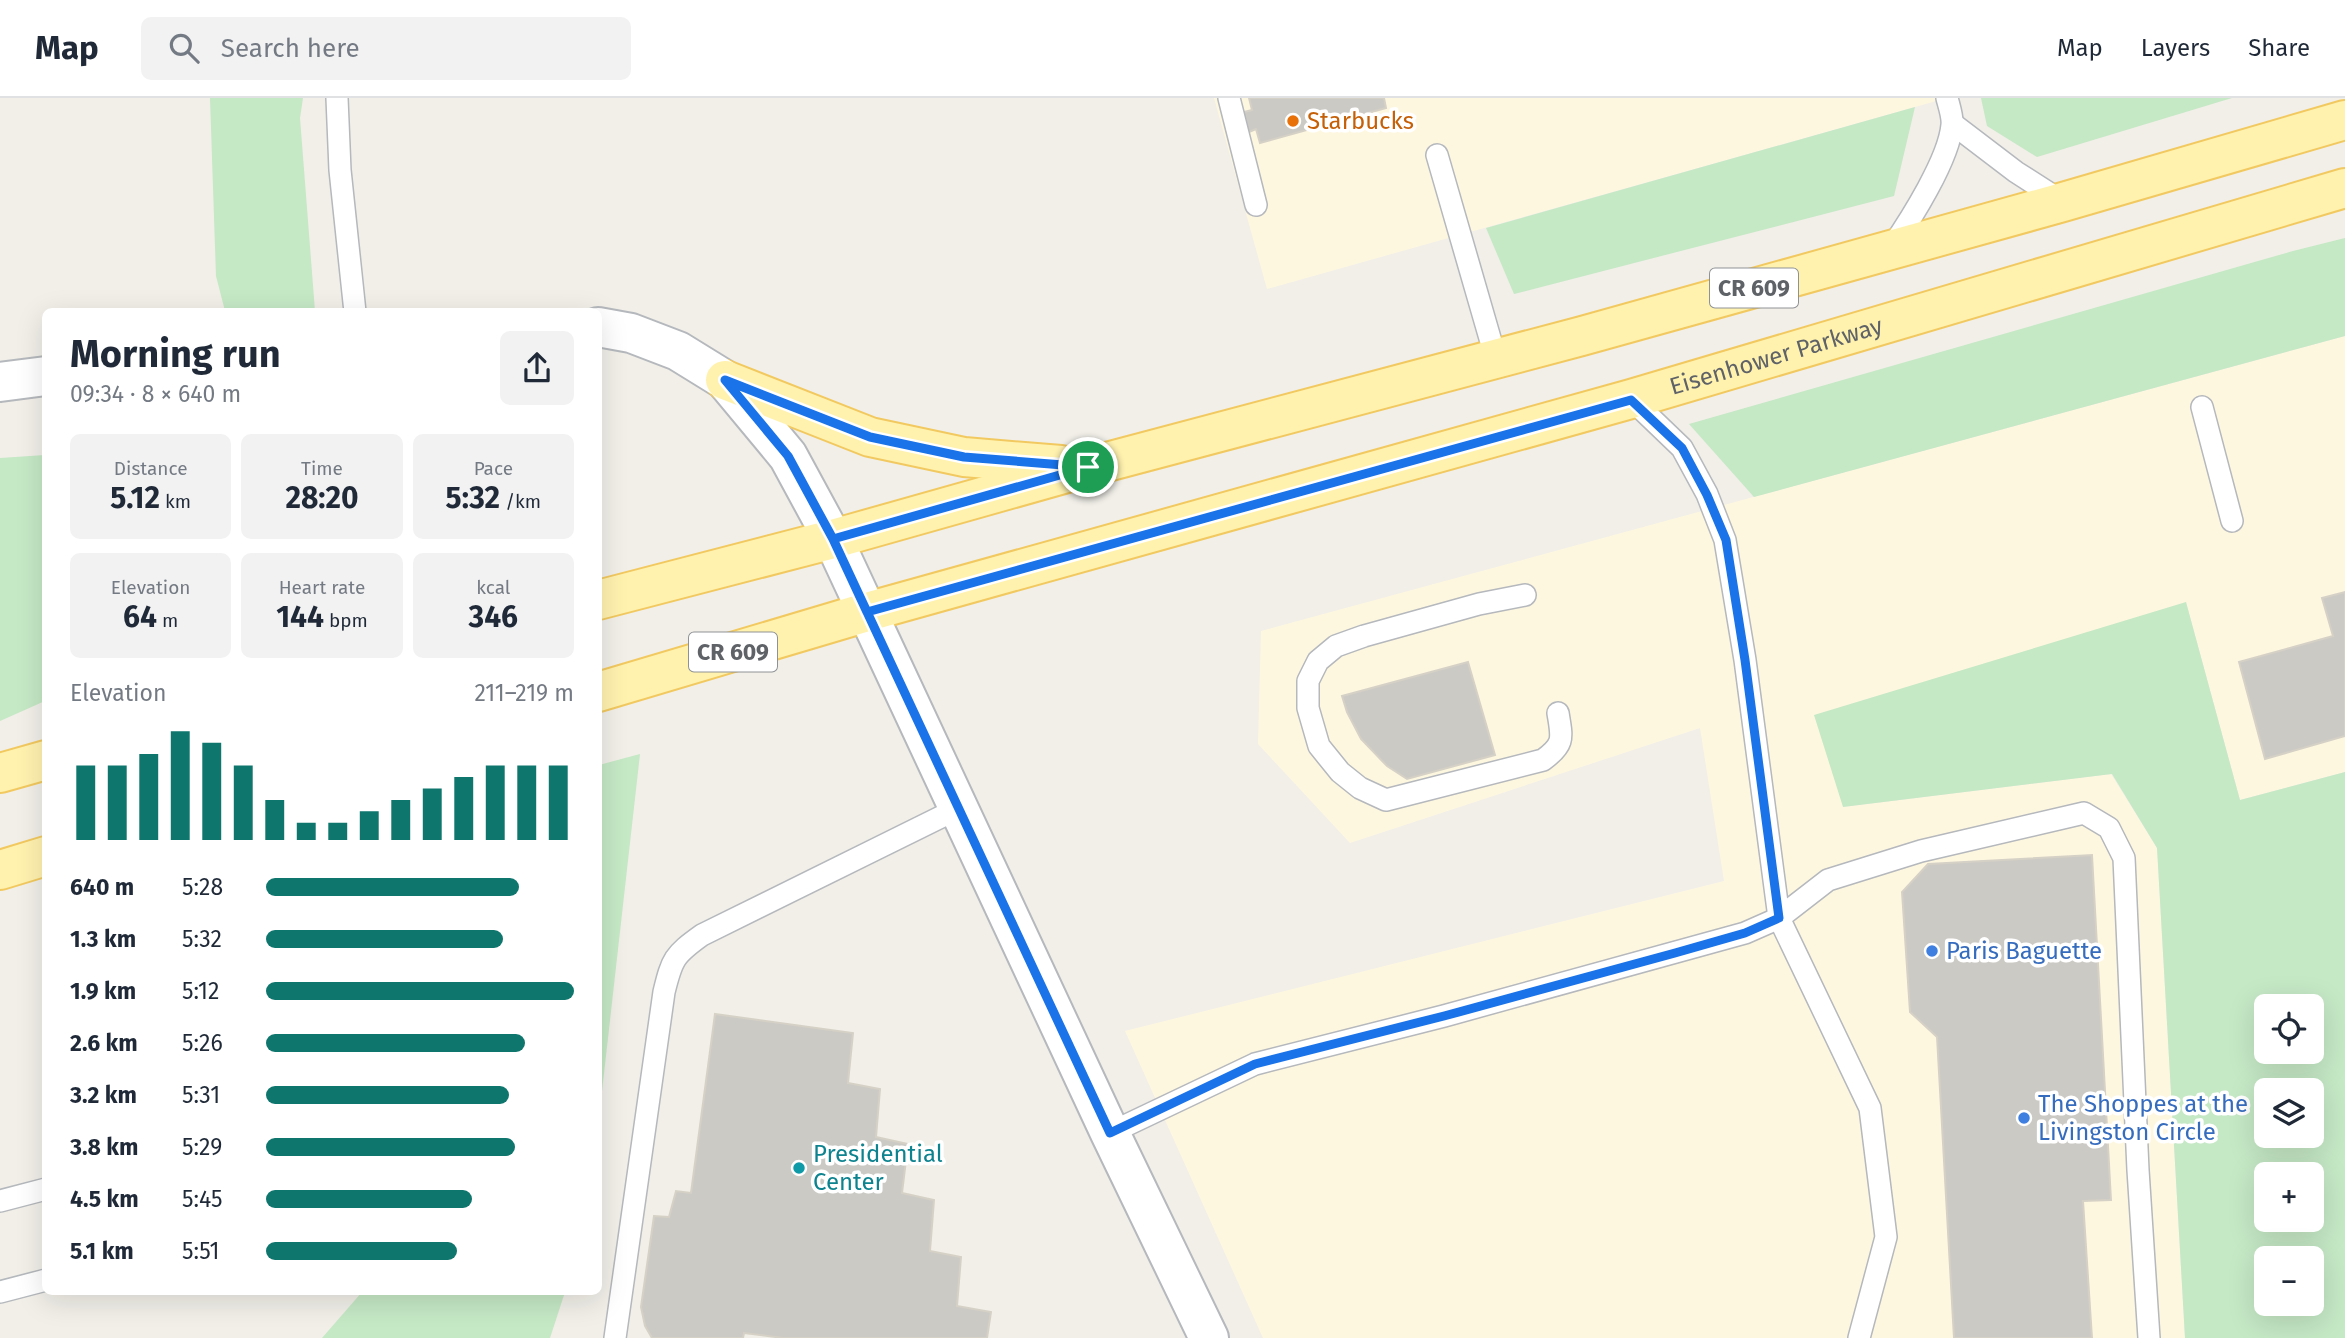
<!DOCTYPE html>
<meta charset="utf-8">
<style>
body{margin:0;font-family:"Fira Sans",sans-serif;background:#f2f2f3;color:#1f2937;height:100vh;display:flex;flex-direction:column;font-size:26px;white-space:nowrap}
*{box-sizing:border-box;margin:0}
p{font-size:23px;color:#747a83}
.icon{flex:none;width:38px;height:38px;fill:none;stroke:currentColor;stroke-width:2;stroke-linecap:round;stroke-linejoin:round}
.map{position:relative;flex:1;overflow:hidden}
.side{position:absolute;left:42px;top:210px;width:560px;height:987px;display:flex;flex-direction:column;background:#fff;border-radius:10px;box-shadow:0 7px 28px #0002}
.side>*{flex:none}
.fabs{position:absolute;left:2254px;top:896px;display:grid;gap:14px}
.fabs a{display:grid;place-items:center;width:70px;height:70px;border-radius:10px;background:#fff;box-shadow:0 7px 28px #0002;font-size:35px}
.pin{position:absolute;display:grid;place-items:center;width:60px;height:60px;color:#fff;margin:-30px;border:4px solid #fff;border-radius:50%;box-shadow:0 2px 7px #0007}
.round{display:grid;place-items:center;flex:none;width:74px;height:74px;border-radius:10px;background:#f2f2f3}
.headline{display:flex;align-items:center;justify-content:space-between;height:119px;padding:0 28px}
h1{font-size:38px;font-weight:700;line-height:52px}
.figures{display:grid;grid-template-columns:repeat(3,1fr);gap:10px;height:119px;padding:7px 28px}
.figures div{display:grid;align-content:center;border-radius:10px;background:#f2f2f3;text-align:center}
.figures b{font-size:30px;font-weight:700}
.figures small{font-size:19px;font-weight:400}
.figures p{font-size:19px}
.chart{height:196px;padding:14px 28px}
.chart p{display:flex;justify-content:space-between}
.chart svg{width:100%;height:126px;margin-top:7px;stroke:#0f766e;stroke-width:6}
ul{padding:0 28px;list-style:none;font-size:23px}
li{display:grid;grid-template-columns:112px 84px 1fr;align-items:center;height:52px}
li i{height:18px;border-radius:9px;background:#0f766e}
header{display:flex;align-items:center;gap:42px;box-sizing:border-box;height:98px;padding:0 35px;background:#fff;border-bottom:2px solid #e0e1e3}
header strong{font-size:33px}
nav{display:flex;gap:38px;margin-inline-start:auto;font-size:24px}
.search{width:490px;height:63px;background:#f2f2f3;display:flex;align-items:center;gap:18px;box-sizing:border-box;padding:0 24px;border-radius:10px;color:#747a83;font-size:26px}
.map>svg:first-child{display:block}
.commercial{fill:#fef7e0}
.green{fill:#c5e8c5;fill-rule:evenodd}
.building{fill:#cccac5;stroke:#d6d1c6;stroke-width:2}
.lines{fill:none;stroke-linecap:round;stroke-linejoin:round}
.service-casing{stroke:#b5b8bc;stroke-width:24}
.minor-casing{stroke:#b5b8bc;stroke-width:42}
.tertiary-casing{stroke:#b5b8bc;stroke-width:42}
.primary-casing{stroke:#f2c960;stroke-width:42}
.service{stroke:#fff;stroke-width:21}
.minor{stroke:#fff;stroke-width:38}
.tertiary{stroke:#fff;stroke-width:38}
.primary{stroke:#fff2af;stroke-width:38}
.route-casing{stroke:#fff;stroke-width:14}
.route{stroke:#1a73e8;stroke-width:9}
.food-dot{fill:#e8710a;stroke:#fff;stroke-width:2.5}
.shop-dot{fill:#3f7fe0;stroke:#fff;stroke-width:2.5}
.culture-dot{fill:#0f9aa8;stroke:#fff;stroke-width:2.5}
.labels{text-anchor:middle;stroke-width:7;stroke-linejoin:round;paint-order:stroke}
.shield{fill:#fff;stroke:#8f9295;stroke-width:2}
.shield-label{font-size:23px;font-weight:bold;fill:#5f6368}
.food-label{font-size:24px;fill:#c56008;stroke:#fff;text-anchor:start}
.street-label{font-size:24px;fill:#5f6368;stroke:#fff}
.shop-label{font-size:24px;fill:#366cbe;stroke:#fff;text-anchor:start}
.culture-label{font-size:24px;fill:#0d838f;stroke:#fff;text-anchor:start}
</style>
<header>
<strong>Map</strong>
<div class="search"><svg class="icon" aria-label="search" viewBox="0 0 24 24"><circle cx="10" cy="10" r="6"/><path d="M15 15l6 6"/></svg>Search here</div>
<nav><a>Map</a><a>Layers</a><a>Share</a></nav>
</header>
<div class="map">
<svg width="2345" height="1240" viewBox="0 0 2345 1240">
<rect width="100%" height="100%" fill="#f1efe8"/>
<g class="commercial">
<polygon points="1214,0 1947,0 1267,191"/>
<polygon points="2345,238 2345,674 2240,702 2186,504 1843,709 2111,676 2157,750 2185,1240 1263,1240 1125,933 1724,783 1700,630 1350,745 1258,646 1261,533"/>
</g>
<g class="green">
<polygon points="210,0 303,0 300,20 315,213 225,213 216,178"/>
<polygon points="1981,0 2232,0 2037,59 1987,28"/>
<polygon points="1915,9 1894,98 1514,196 1486,130"/>
<polygon points="2345,140 2345,238 1754,399 1689,326 2293,153"/>
<polygon points="45,357 45,603 0,623 0,360"/>
<path d="M 2186,504 L 2240,702 L 2345,674 L 2345,1240 L 2185,1240 L 2157,750 L 2112,676 L 1843,709 L 1814,617 ZM 2266,908 L 2312,908 L 2312,954 L 2266,954 ZM 2266,992 L 2312,992 L 2312,1038 L 2266,1038 ZM 2266,1076 L 2312,1076 L 2312,1122 L 2266,1122 ZM 2266,1160 L 2312,1160 L 2312,1206 L 2266,1206 Z"/>
<polygon points="640,656 599,1020 599,667"/>
<polygon points="362,1194 565,1194 550,1240 322,1240"/>
</g>
<g class="building">
<polygon points="1249,0 1384,0 1386,10 1260,45 1256,31 1249,34 1244,14 1252,12"/>
<polygon points="2345,494 2345,638 2265,661 2239,564 2333,538 2322,500"/>
<polygon points="1468,564 1495,657 1407,681 1387,668 1361,641 1347,614 1342,598"/>
<polygon points="2092,757 2111,1102 2083,1103 2092,1240 1954,1240 1937,939 1910,914 1902,794 1928,766"/>
<polygon points="715,916 853,935 848,985 880,991 876,1039 908,1046 902,1095 934,1102 930,1153 961,1159 957,1208 991,1214 987,1240 783,1240 744,1235 743,1240 652,1240 645,1228 641,1209 654,1118 669,1119 676,1093 691,1095"/>
</g>
<g class="lines">
<g class="service-casing">
<g id="service">
<polyline points="337,0 340,72 355,214"/>
<polyline points="1229,0 1256,107"/>
<polyline points="1953,26 2016,74 2063,104"/>
<polyline points="1437,57 1496,261"/>
<path d="M 1891,150 C 1911,121 1949,61 1952,27 C 1953,19 1949,8 1947,0"/>
<polyline points="1631,301 1682,350 1707,396 1725,442 1745,562 1779,820 1870,1010 1886,1139 1859,1240"/>
<polyline points="2202,309 2232,423"/>
<path d="M 1525,497 L 1479,506 L 1364,538 L 1336,548 L 1318,563 L 1308,583 L 1308,610 L 1319,648 L 1340,674 L 1360,690 L 1386,702 L 1543,662 C 1565,646 1562,640 1558,615"/>
<polyline points="1110,1035 1255,966 1444,918 1745,835 1779,820 1828,782 1921,753 2084,715 2109,730 2124,760 2138,1072 2149,1240"/>
<polyline points="0,1103 46,1091"/>
<polyline points="0,1194 46,1182"/>
<path d="M 615,1240 L 664,894 C 672,861 674,857 702,837 L 957,711"/>
</g>
</g>
<g class="minor-casing">
<polyline id="minor" points="867,514 1110,1035 1209,1240"/>
</g>
<g class="tertiary-casing">
<g id="tertiary">
<polyline points="598,229 631,235 678,253 725,282 788,358 833,441 867,514"/>
<polyline points="0,284 46,278"/>
</g>
</g>
<g class="primary-casing">
<g id="primary">
<polyline points="725,282 870,339 964,359 1061,367"/>
<polyline points="598,502 833,441 1088,369 1582,238 2063,104 2345,22"/>
<path id="s1" d="M 598,594 L 867,514 L 1631,301 L 2345,90"/>
<polyline points="0,675 46,662"/>
<polyline points="0,772 46,758"/>
</g>
</g>
<use href="#service" class="service"/>
<use href="#minor" class="minor"/>
<use href="#tertiary" class="tertiary"/>
<use href="#primary" class="primary"/>
</g>
<g class="lines">
<g class="route-casing">
<polyline id="route" points="1088,369 833,441 1110,1035 1255,966 1444,918 1675,855 1745,835 1779,820 1745,562 1726,442 1707,397 1682,350 1631,302 867,514 833,441 788,358 725,282 870,339 964,359 1088,369"/>
</g>
<use href="#route" class="route"/>
</g>
<circle class="food-dot" cx="1293" cy="23" r="7"/>
<g class="shop-dot">
<circle cx="1932" cy="853" r="7"/>
<circle cx="2024" cy="1020" r="7"/>
</g>
<circle class="culture-dot" cx="799" cy="1070" r="7"/>
<g class="labels">
<g class="shield">
<rect x="1710" y="170.5" width="88" height="39" rx="5"/>
<rect x="689" y="534.5" width="88" height="39" rx="5"/>
</g>
<g class="shield-label">
<text x="1754" y="198">CR 609</text>
<text x="733" y="562">CR 609</text>
</g>
<g class="food-label">
<text x="1307" y="31">Starbucks</text>
</g>
<g class="street-label">
<text dy="8" stroke="none"><textPath href="#s1" startOffset="1225">Eisenhower Parkway</textPath></text>
</g>
<g class="shop-label">
<text x="1946" y="861">Paris Baguette</text>
<text x="2038" y="1014">The Shoppes at the<tspan x="2038" dy="28">Livingston Circle</tspan></text>
</g>
<g class="culture-label">
<text x="813" y="1064">Presidential<tspan x="813" dy="28">Center</tspan></text>
</g>
</g>
</svg>
<div class="fabs">
<a><svg class="icon" aria-label="locate" viewBox="0 0 24 24"><circle cx="12" cy="12" r="6"/><path d="M12 2v4M12 18v4M2 12h4M18 12h4"/></svg></a>
<a><svg class="icon" aria-label="layers" viewBox="0 0 24 24"><path d="M12 4l9 5-9 5-9-5zM3 14l9 5 9-5"/></svg></a>
<a>+</a>
<a>−</a>
</div>
<div class="pin" style="left:1088px;top:369px;background:#1e9e55"><svg class="icon" aria-label="arrive" viewBox="0 0 24 24"><path d="M6 21V4h12l-3 4 3 4H6"/></svg></div>
<section class="side">
<div class="headline"><div><h1>Morning run</h1><p>09:34 · 8 × 640 m</p></div><a class="round"><svg class="icon" aria-label="share" viewBox="0 0 24 24"><path d="M12 15V3M7 8l5-5 5 5M5 13v7h14v-7"/></svg></a></div>
<div class="figures">
<div><p>Distance</p><b>5.12<small> km</small></b></div>
<div><p>Time</p><b>28:20</b></div>
<div><p>Pace</p><b>5:32<small> /km</small></b></div>
</div>
<div class="figures">
<div><p>Elevation</p><b>64<small> m</small></b></div>
<div><p>Heart rate</p><b>144<small> bpm</small></b></div>
<div><p>kcal</p><b>346</b></div>
</div>
<div class="chart"><p><span>Elevation</span>211–219 m</p>
<svg viewBox="0 0 160 44" preserveAspectRatio="none"><path d="M5 44V18M15 44V18M25 44V14M35 44V6M45 44V10M55 44V18M65 44V30M75 44V38M85 44V38M95 44V34M105 44V30M115 44V26M125 44V22M135 44V18M145 44V18M155 44V18"/></svg>
</div>
<ul>
<li><b>640 m</b>5:28<i style="width:82%"></i></li>
<li><b>1.3 km</b>5:32<i style="width:77%"></i></li>
<li><b>1.9 km</b>5:12<i style="width:100%"></i></li>
<li><b>2.6 km</b>5:26<i style="width:84%"></i></li>
<li><b>3.2 km</b>5:31<i style="width:79%"></i></li>
<li><b>3.8 km</b>5:29<i style="width:81%"></i></li>
<li><b>4.5 km</b>5:45<i style="width:67%"></i></li>
<li><b>5.1 km</b>5:51<i style="width:62%"></i></li>
</ul>
</section>
</div>
